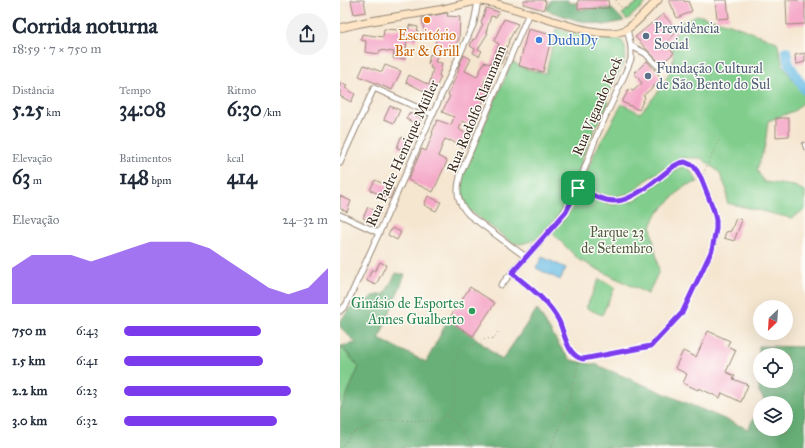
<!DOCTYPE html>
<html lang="pt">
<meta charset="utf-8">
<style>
body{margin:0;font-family:"IM FELL Great Primer",serif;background:#f2f2f3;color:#1f2937;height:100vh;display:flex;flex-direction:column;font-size:15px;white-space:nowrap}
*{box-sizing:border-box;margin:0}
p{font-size:13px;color:#747a83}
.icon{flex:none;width:22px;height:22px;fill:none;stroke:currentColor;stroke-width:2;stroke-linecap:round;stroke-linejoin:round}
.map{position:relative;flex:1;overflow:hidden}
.panel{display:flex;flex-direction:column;background:#fff;width:340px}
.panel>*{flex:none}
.needle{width:26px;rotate:205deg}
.buttons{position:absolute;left:413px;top:300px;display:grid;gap:8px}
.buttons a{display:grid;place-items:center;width:40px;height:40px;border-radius:50%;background:#fff;box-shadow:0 4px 16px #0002;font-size:20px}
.pin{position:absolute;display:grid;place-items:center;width:34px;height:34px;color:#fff;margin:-17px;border-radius:8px;box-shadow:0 2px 6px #0006}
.round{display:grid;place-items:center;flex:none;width:42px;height:42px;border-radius:21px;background:#f2f2f3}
.summary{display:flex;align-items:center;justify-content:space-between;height:68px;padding:0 12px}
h1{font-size:22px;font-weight:800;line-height:30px}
.stats{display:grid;grid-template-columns:repeat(3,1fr);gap:6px;height:68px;padding:4px 12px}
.stats div{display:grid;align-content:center}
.stats b{font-size:20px;font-weight:800}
.stats small{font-size:11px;font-weight:400}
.stats p{font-size:11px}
.chart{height:112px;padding:8px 12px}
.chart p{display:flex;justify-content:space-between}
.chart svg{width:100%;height:72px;margin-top:4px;fill:#7c3aed;opacity:.7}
ul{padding:0 12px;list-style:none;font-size:13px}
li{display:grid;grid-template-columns:64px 48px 1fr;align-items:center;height:30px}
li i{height:10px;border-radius:5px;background:#7c3aed}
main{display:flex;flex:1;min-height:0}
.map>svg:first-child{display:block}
.green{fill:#80cd8c;stroke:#5e7c55}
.forest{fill:#68b078;stroke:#526d4b;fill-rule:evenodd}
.water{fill:#6abce5;stroke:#527382}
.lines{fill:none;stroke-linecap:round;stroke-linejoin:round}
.river{stroke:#6abce5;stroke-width:10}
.building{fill:#f5a7c7}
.service-casing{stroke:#988877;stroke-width:4.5}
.minor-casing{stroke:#988877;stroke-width:7}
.secondary-casing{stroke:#988877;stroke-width:9}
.path{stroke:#988877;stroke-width:1;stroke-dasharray:1 3;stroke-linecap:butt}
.service{stroke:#fff;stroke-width:2.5}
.minor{stroke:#fff;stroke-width:5}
.secondary{stroke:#fde5c5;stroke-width:7}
.route-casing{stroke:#fff;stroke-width:8}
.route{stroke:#7c3aed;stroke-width:5}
.food-dot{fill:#e8710a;stroke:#fdfcf7;stroke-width:1.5}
.service-dot{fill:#5c6f8a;stroke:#fdfcf7;stroke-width:1.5}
.shop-dot{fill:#3f7fe0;stroke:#fdfcf7;stroke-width:1.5}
.leisure-dot{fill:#2e9e5b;stroke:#fdfcf7;stroke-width:1.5}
.labels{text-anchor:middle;stroke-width:3;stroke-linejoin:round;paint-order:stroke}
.service-label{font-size:14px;fill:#4e5e75;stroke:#fdfcf7;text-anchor:start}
.food-label{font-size:14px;fill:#c56008;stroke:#fdfcf7}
.shop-label{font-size:14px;fill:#366cbe;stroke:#fdfcf7;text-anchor:start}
.street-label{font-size:14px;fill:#3b2a1e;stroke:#fdfcf7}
.park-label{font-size:14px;fill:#505b3f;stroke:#fdfcf7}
.leisure-label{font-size:14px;fill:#27864d;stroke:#fdfcf7;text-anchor:end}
</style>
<main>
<section class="panel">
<div class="summary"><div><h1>Corrida noturna</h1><p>18:59 · 7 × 750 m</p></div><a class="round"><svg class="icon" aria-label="share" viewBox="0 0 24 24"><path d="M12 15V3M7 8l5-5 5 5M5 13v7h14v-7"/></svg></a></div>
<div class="stats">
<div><p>Distância</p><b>5.25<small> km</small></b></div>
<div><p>Tempo</p><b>34:08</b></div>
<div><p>Ritmo</p><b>6:30<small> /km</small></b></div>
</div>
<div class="stats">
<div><p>Elevação</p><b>63<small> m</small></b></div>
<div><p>Batimentos</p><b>148<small> bpm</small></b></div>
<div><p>kcal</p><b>414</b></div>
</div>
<div class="chart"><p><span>Elevação</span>24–32 m</p>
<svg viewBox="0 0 160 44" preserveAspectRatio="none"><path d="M0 44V22L10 14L20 14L30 14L40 18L50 14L60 10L70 6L80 6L90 6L100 10L110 18L120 26L130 34L140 38L150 34L160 22V44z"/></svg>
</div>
<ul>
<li><b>750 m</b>6:43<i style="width:67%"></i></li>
<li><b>1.5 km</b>6:41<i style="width:68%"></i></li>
<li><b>2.2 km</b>6:23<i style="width:82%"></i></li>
<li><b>3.0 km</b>6:32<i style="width:75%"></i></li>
</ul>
</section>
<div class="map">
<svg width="465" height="448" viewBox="0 0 465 448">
<rect width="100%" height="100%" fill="#fdfcf7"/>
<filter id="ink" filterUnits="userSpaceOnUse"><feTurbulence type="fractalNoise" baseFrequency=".025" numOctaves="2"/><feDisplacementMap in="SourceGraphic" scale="8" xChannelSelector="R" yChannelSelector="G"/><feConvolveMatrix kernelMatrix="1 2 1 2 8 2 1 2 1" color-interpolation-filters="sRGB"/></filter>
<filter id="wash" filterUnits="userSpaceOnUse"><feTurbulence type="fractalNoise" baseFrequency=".012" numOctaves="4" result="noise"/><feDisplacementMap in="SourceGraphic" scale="16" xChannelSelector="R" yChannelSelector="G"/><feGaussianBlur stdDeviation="0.9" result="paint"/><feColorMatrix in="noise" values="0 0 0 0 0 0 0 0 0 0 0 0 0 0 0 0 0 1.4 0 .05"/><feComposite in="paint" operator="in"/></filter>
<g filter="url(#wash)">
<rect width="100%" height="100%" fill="#f5e6d0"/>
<g class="green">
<polygon points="301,0 309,0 287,20 282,14"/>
<path d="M 357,15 L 390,24 L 437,42 L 443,66 L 465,96 L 465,101 L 454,111 L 428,121 L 425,145 L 417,170 L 424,182 L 454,186 L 465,191 L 465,210 L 451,218 L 387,203 L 387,190 L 379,172 L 361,158 L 340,158 L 309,178 L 291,193 L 273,197 L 257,193 L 243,183 L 254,154 L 282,104 L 300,113 C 314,98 329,80 333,60 C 334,54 332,49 332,44 C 333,38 339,30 340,23 Z"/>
<path d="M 216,29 L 256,39 L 268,40 L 279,39 C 286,43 286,51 285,59 L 266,100 L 269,102 L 256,126 L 243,156 L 238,175 L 228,205 L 221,215 L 195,240 L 181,244 L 171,242 L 128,209 C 121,198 120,187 123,174 L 172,62 L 186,69 L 206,73 Z"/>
<polygon points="342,166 350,170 358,182 344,186 316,215 311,227 319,271 308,294 239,260 212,233 227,216 239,195 254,200 273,205 295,200 315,185"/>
<polygon points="259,279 275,287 262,315 246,308"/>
<polygon points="0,346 19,367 0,411"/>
</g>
<g class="forest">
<polygon points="211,0 228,0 229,3 238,3 239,9 271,8 284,21 264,25 236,20 206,10"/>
<path d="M 56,273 L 65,275 L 39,339 L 86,362 L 108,320 L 133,336 L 162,360 L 197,309 L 223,351 L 231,360 L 257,365 L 408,429 L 420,406 L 420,429 L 446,429 L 446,403 L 422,403 L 424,399 L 419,392 L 419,346 L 465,347 L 465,448 L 0,448 L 0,411 L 19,367 L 1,346 L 16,343 L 0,327 L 0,321 L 12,307 L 22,304 L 33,296 L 45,294 ZM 420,355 L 446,355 L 446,381 L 420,381 Z"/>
</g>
<polygon class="water" points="202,257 226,268 220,280 196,268"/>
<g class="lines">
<polyline class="river" points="446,51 449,64 465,90"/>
</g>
<g id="blocks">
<g class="building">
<polygon points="11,0 24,0 26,12 14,14"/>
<polygon points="184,0 202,0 206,1 204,10 183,4"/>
<polygon points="238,0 268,0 269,8 238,9"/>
<polygon points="329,0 344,0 345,2 348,1 352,11 337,18"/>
<polygon points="375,0 387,0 389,18 377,19"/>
<polygon points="446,0 465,0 465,24 447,25"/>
<polygon points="146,8 159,12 156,17 151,16 146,32 148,33 138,49 142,51 139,56 133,53 135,49 130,46 133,39 135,40 143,24 141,23"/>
<polygon points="106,13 108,13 107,16 120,17 119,40 112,49 95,49 96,35 85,37 82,18"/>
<polygon points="323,14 338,31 325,43 334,53 321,64 295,37"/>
<polygon points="164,19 178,24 168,42 169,42 165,50 167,51 161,64 160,63 152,79 147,76 143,85 149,88 133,126 122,121 119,129 132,138 125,149 110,140 110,141 105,139 98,156 107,161 93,192 68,180 82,149 86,151 93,133 92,133 97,120 111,125 114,117 102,112 110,96 108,95 119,69 118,68 124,55 131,59 125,71 137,77 144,62 150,64 159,44 154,41"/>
<polygon points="69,25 78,27 76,41 67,40 65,59 53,58 54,52 40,50 39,54 25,52 26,41 21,40 22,34 43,37 44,29 59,30 59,28 69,29"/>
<polygon points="188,29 212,35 203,72 179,66"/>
<polygon points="465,53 465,62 456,64 455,55"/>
<polygon points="90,54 97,56 95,62 102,63 99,76 101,77 92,95 66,82 69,75 89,85 93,69 90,68 91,65 88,64"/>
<polygon points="307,61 322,79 303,96 305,97 299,110 282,102 289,89 293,91 302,83 294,73"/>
<polygon points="24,65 42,72 45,65 61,71 52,90 19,76"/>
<polygon points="0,82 7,86 5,88 15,94 11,102 0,96"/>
<polygon points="50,106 60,110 54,123 44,119"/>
<polygon points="69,113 82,118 79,125 66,119"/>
<polygon points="436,118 449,118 449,136 436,137"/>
<polygon points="61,137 71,141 68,151 57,148"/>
<polygon points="35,180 54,189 50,199 30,190"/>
<polygon points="0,196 11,201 7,212 0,208"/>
<polygon points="88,196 101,202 96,211 84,205"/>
<polygon points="28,207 40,213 35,224 23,218"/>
<polygon points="396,218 402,220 394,241 384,238 386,232 391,231"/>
<polygon points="52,228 61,232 57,240 48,235"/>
<polygon points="40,262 46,265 36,285 27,281 32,269 35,271"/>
<polygon points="130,287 155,303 133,336 108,320"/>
<polygon points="368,331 390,341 387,346 396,350 386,372 395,376 393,379 408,385 401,402 382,393 380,398 359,388 358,390 343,383 347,374 335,368 343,351 356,357"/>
</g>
</g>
</g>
<g filter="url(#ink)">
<use href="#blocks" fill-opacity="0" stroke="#988877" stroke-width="1"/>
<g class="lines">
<g class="service-casing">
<g id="service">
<polyline points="464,144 465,148"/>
<path d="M 172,273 L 200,297 L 213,311 L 219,321 L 231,351 C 235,357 240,359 247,358 L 311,346 L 342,313 L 372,250 L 375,241 L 376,220 L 371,202 L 361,178 L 356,169 L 350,164 L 340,163 L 294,195 C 275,206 256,197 238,188"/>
</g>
</g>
<g class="minor-casing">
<g id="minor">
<polyline points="291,46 305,53 318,66"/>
<polyline points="0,163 34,88 92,114"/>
<polyline points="0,215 39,233"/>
<path d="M 186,257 L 129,215 C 116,201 116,191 121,173 L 189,13"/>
<path d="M 161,285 L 217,222 C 238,196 245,165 257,135 C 268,110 281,85 291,59 L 291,46 L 287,29"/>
<polyline points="0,311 6,305 10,297 134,23 138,1"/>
</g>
</g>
<g class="secondary-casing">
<path id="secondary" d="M 0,28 C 33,19 65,16 98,10 C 109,8 131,1 140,1 C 175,3 260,46 287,29 C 297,23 309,8 318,0"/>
</g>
<g class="path">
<polyline points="276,0 279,6 286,8 298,0"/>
<polyline points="363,174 380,138"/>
<polyline points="106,416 117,423 133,448"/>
<polyline points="1,448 12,433 47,420 96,421 106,416 113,407 115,396 114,361 121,350 146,339 154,338 158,332"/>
<polyline points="211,448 227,409 239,361"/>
</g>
<use href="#service" class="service"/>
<use href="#minor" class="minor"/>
<use href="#secondary" class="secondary"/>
</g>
</g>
<g class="lines" filter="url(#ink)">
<g class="route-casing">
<path id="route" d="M 345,162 L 354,166 L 361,178 L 374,211 L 376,220 L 376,229 L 372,250 L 342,313 L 311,346 L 243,359 C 227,356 225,334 219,321 C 209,301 189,287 172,273 L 226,212 L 238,188 C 250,194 262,201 276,201 C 293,201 320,177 334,166 L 340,163 Z"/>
</g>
<use href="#route" class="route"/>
</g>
<circle class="food-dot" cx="87" cy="20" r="4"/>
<g class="service-dot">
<circle cx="306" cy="36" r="4"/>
<circle cx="308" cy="76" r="4"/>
</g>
<circle class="shop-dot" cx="199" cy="40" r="4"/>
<circle class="leisure-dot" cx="132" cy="311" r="4"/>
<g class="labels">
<g class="service-label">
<text x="314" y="33">Previdência<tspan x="314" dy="16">Social</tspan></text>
<text x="316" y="73">Fundação Cultural<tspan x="316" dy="16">de São Bento do Sul</tspan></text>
</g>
<g class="food-label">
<text x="87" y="40">Escritório<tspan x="87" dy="16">Bar &amp; Grill</tspan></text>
</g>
<g class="shop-label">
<text x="207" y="45">DuduDy</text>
</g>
<g class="street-label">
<text transform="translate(257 106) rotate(-67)" y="5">Rua Vigando Kock</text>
<text transform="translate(136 109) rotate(-68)" y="5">Rua Rodolfo Klaumann</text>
<text transform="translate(62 153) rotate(-66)" y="5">Rua Padre Henrique Müller</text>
</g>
<g class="park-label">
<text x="277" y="237">Parque 23<tspan x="277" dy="16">de Setembro</tspan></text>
</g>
<g class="leisure-label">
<text x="124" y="308">Ginásio de Esportes<tspan x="124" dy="16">Annes Gualberto</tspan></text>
</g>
</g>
</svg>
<div class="buttons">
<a><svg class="needle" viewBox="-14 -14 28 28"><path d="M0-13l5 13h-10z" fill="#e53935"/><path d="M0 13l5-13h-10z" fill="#747a83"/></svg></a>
<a><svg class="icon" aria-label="locate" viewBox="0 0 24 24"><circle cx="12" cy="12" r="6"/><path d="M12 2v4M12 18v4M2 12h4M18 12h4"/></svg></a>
<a><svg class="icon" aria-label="layers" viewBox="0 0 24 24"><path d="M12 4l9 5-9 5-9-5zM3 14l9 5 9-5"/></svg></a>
</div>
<div class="pin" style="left:238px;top:188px;background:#1e9e55"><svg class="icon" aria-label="arrive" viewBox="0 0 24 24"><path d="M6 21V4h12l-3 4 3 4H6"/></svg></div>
</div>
</main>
